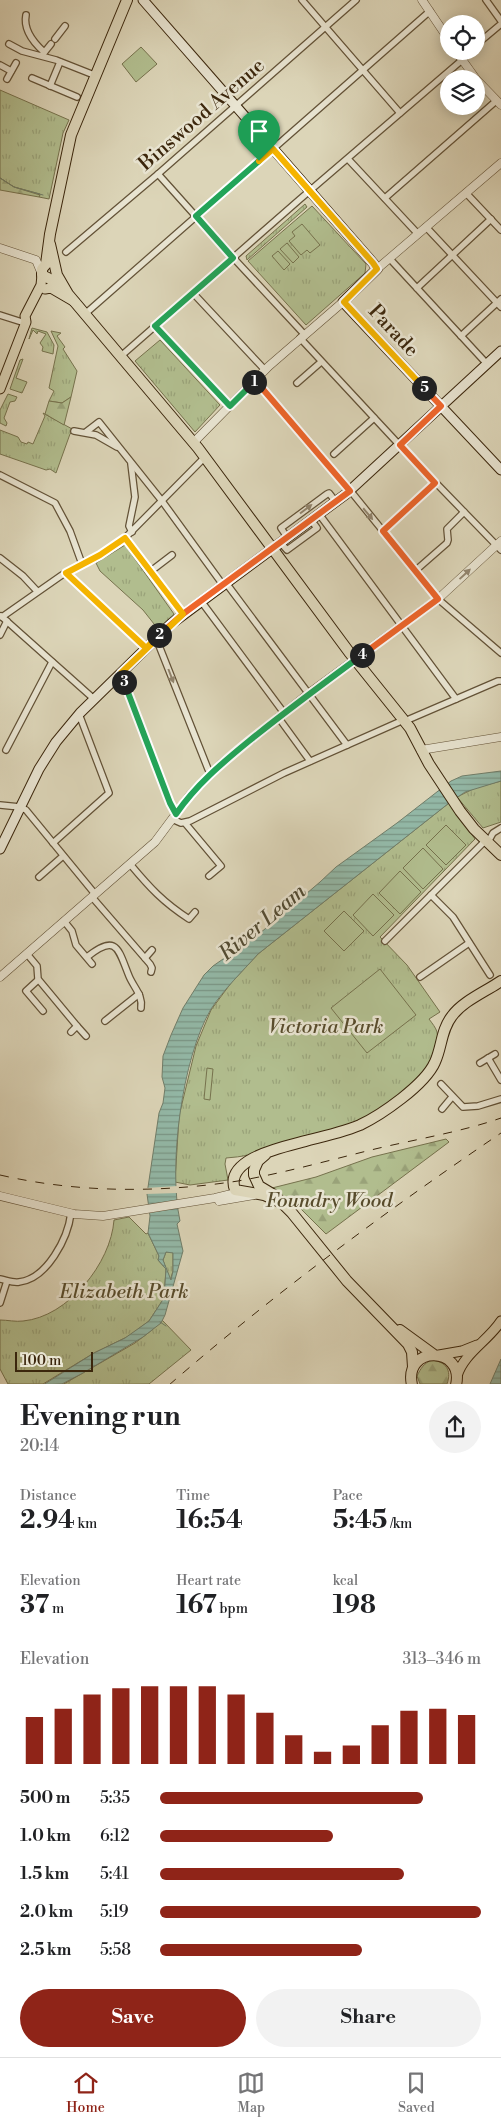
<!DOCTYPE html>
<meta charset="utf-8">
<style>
body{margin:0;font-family:"Libre Bodoni",serif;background:#f2f2f2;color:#202124;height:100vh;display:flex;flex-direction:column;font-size:19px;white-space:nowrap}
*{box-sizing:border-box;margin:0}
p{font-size:16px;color:#757577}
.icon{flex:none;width:28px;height:28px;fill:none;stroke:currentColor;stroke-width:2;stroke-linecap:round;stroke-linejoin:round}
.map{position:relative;height:1384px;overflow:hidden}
.panel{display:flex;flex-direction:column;background:#fff;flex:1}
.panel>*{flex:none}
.tools{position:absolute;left:440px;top:15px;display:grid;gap:10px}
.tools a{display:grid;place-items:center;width:45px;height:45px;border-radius:50%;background:#fff;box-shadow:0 2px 12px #0003;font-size:25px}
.scale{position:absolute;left:15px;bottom:12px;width:78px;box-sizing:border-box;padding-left:5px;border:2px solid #3b260c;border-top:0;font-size:14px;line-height:18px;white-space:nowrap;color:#3b260c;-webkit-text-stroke:4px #e8e4d1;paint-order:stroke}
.pin{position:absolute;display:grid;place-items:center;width:42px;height:42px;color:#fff;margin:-51px -21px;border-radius:50% 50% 50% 0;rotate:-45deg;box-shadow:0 0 5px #0007}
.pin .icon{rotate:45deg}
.km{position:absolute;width:25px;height:25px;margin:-12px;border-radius:50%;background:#222;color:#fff;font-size:14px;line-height:25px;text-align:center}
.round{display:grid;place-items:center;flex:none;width:52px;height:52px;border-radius:26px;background:#f2f2f2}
.summary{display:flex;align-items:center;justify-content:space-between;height:85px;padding:0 20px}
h1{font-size:28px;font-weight:700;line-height:38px}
.metrics{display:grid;grid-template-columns:repeat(3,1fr);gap:8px;height:85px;padding:5px 20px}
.metrics div{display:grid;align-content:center}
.metrics b{font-size:25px;font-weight:700}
.metrics small{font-size:14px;font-weight:400}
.metrics p{font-size:14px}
.chart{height:140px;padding:10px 20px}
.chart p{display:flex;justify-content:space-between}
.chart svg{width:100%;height:90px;margin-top:5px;stroke:#8f2418;stroke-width:6}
.action{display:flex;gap:10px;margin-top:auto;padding:10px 20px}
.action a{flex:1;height:58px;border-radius:30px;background:#8f2418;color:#fff;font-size:20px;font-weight:700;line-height:58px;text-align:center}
.action a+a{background:#f2f2f2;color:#202124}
ul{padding:0 20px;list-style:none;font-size:16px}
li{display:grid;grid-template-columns:80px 60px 1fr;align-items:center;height:38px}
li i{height:12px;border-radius:6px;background:#8f2418}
.dock{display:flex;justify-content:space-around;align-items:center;height:70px;border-top:1px solid #e0e0e0;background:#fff;font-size:14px;color:#757577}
.dock a{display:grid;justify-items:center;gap:2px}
.dock .current{color:#8f2418}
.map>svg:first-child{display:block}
.grass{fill:url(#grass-tufts);stroke:#76724d}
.forest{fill:url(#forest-firs);stroke:#76724d}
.pitch{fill:#b1bd8e;stroke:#76724d}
.water{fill:url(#water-rules);stroke:#707e6a;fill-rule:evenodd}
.pier{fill:#dcd5b8}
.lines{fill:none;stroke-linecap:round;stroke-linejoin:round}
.stream{stroke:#707e6a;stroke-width:1}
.minor-casing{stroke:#635237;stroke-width:8}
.tertiary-casing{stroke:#635237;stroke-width:9}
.secondary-casing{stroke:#3b260c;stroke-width:11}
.primary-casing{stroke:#3b260c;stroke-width:11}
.trunk-casing{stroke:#3b260c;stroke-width:12}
.minor{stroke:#e8e4d1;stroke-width:5.5}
.tertiary{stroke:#e8e4d1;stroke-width:8}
.secondary{stroke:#e8e4d1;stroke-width:9}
.primary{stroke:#dcd5b8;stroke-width:9}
.trunk{stroke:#dcd5b8;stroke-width:10}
.rail{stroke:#3b260c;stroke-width:1;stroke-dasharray:9 9;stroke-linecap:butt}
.oneway{fill:#92856e}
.split-1-casing{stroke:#fff;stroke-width:10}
.split-2-casing{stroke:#fff;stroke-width:10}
.split-3-casing{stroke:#fff;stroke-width:10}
.split-4-casing{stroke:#fff;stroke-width:10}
.split-5-casing{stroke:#fff;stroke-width:10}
.split-6-casing{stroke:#fff;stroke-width:10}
.split-1{stroke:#22a559;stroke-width:6}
.split-2{stroke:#f0652b;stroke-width:6}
.split-3{stroke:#f5b400;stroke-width:6}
.split-4{stroke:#22a559;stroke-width:6}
.split-5{stroke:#f0652b;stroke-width:6}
.split-6{stroke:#f5b400;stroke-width:6}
.labels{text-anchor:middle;stroke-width:5;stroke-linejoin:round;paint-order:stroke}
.street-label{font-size:20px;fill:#3b260c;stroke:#e8e4d1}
.park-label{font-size:20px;font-style:italic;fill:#584c2c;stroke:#e8e4d1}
.water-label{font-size:21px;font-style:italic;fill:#514b33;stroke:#e8e4d1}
</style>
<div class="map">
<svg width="501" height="1385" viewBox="0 0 501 1385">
<defs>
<pattern id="grass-tufts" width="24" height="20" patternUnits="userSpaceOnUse" patternTransform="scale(1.25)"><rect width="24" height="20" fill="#b1bd8e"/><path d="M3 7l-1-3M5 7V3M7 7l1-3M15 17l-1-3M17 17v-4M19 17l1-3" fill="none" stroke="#99a279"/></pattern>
<pattern id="forest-firs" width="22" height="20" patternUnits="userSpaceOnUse" patternTransform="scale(1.25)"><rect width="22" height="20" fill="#b1bd8e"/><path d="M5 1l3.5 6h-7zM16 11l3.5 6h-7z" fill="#99a279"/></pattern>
<pattern id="water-rules" width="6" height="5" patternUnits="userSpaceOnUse" patternTransform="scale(1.25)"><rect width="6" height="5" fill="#93b9a8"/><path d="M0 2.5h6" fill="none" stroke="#799687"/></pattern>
</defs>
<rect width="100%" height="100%" fill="#dcd5b8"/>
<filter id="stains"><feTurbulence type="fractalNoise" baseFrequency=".004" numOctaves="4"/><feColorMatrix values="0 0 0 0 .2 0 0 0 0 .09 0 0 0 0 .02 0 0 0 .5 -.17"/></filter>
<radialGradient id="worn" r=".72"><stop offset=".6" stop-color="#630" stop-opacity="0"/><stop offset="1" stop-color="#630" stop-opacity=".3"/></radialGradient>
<g class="grass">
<polygon points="0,90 69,120 63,133 49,199 39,197 40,194 14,187 0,178"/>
<polygon points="305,204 307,207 247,260 246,256"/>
<polygon points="312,206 366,264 365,273 306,325 248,261"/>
<polygon points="32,328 47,332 54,345 53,354 42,351 43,347 40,343 46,334 38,331 37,334 33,330 29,339"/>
<polygon points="51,331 61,333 57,336 65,347 63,349 77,371 71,397 62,403 49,401 54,391 49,388 58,346"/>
<polygon points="160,340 220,405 195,432 135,361"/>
<polygon points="23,359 16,378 27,382 22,393 10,389 20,360"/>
<polygon points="8,394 17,397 15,401 10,402 4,418 7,423 6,426 0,423 0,410"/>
<polygon points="43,413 74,430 70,434 56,473 50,469 46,470 0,454 0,430 18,437 21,442 27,444 28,442 33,444 45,416"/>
<polygon points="125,545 174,614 158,629 143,610 100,571 96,563"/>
<polygon points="501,781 501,822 483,828 457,797 475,788"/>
<path d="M 449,803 L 475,839 L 380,937 L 407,965 L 440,1012 L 429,1019 C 432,1023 436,1028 437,1032 C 443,1069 383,1110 354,1123 C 340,1129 325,1132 311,1137 C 282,1146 257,1156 226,1158 L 225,1164 L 228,1180 L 190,1185 L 175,1182 L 179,1116 L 196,1046 L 211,1010 L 231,983 L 258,954 Z"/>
<path d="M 129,1217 L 146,1234 L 148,1233 L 159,1256 L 158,1260 L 166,1269 L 164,1298 L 149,1321 L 129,1336 L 94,1353 L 43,1384 L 8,1384 L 0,1369 L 0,1320 C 7,1320 16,1322 23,1321 C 68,1317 111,1263 114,1220 Z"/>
<polygon points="166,1252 173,1252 173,1271 170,1281 163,1260"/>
<polygon points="162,1320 191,1350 149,1384 62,1385 135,1343 152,1330"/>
</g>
<g class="forest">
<polygon points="0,178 14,187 40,195 39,197 0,190"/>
<polygon points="71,397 64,425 45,414 49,401 62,403"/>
<polygon points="446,1139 449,1142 326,1234 299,1207 272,1188 316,1177 372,1157"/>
<path d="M 432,1360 C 446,1362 452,1370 447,1384 L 420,1384 L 417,1376 C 421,1368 424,1363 432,1360 Z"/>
</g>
<g class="pitch">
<polygon points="141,47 157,64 136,82 122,64"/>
<polygon points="302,224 320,245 310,253 307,250 301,255 289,241 295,236 292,232"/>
<polygon points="287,243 299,257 293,263 280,249"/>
<polygon points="278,251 290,264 284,270 272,256"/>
<polygon points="446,825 466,845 446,865 426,845"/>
<polygon points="423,848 443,869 423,889 403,868"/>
<polygon points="400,871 421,892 400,914 379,893"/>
<polygon points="373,894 394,915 373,936 353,915"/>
<polygon points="344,911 364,931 344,951 324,931"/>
<polygon points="380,969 416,1015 367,1053 331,1008"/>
<polygon points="207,1068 213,1069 210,1100 204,1099"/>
</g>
<g class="water">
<path d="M 501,771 L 501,781 L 465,792 L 449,803 L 258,954 C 242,972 224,989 211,1009 C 182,1058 168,1166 180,1221 L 177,1224 L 183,1251 L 165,1315 L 161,1323 L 143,1337 L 83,1373 L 62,1384 L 43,1385 L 94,1353 L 125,1338 L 149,1321 L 164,1298 L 166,1269 L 158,1260 L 159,1256 L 148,1233 L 150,1216 L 147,1194 L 159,1113 L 163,1103 L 165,1088 L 162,1077 L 163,1056 L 171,1035 L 183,1008 L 204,975 L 213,966 L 259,934 L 320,882 L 336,867 L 397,823 L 451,781 L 462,776 ZM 166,1252 L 173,1253 L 173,1271 L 171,1280 L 163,1260 Z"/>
<polygon points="501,1359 501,1384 490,1384"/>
</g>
<polygon class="pier" points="178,1186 178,1193 145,1194 145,1188"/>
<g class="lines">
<g class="stream">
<polyline points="0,178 14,187 43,195"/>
<polyline points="160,1322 166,1326"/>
</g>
<g class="minor-casing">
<g id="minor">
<polyline points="302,0 400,113"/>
<polyline points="486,0 501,21"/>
<path d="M 26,15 C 23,30 34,43 44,52"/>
<polyline points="55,39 65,26"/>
<polyline points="9,44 22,51 56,60 94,75"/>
<polyline points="476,45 501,24"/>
<polyline points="43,54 51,44"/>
<polyline points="461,59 469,51"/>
<polyline points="0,65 11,71"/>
<polyline points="32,78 77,97"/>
<polyline points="7,79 16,63"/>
<polyline points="50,86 60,62"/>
<polyline points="348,159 418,234"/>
<polyline points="158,174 226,250 304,334"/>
<polyline points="466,193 501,230"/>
<polyline points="385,198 496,101"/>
<polyline points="426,227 501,307"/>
<polyline points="66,252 158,174 356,0"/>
<polyline points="390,259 487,364"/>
<polyline points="417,288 491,219"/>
<polyline points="193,293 265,370"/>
<polyline points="85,314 430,11"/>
<polyline points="0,315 25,323"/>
<polyline points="155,326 230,406"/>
<polyline points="461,336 501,299"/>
<polyline points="300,338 405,451 501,550"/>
<polyline points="121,356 299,200 462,60"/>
<polyline points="255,380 349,489 438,599 501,653"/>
<polyline points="297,383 321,362"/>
<polyline points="74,431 96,435 117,447"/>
<polyline points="86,432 99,422 162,501"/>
<polyline points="334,454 374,418"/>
<polyline points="131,464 135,497 129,526 132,532"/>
<polyline points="0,475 55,503 70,531 82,564"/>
<polyline points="162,501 223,585"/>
<polyline points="319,514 456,699"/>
<polyline points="383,531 435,483"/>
<polyline points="287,537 281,528 327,494 329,493 336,502"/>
<polyline points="125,538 183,614"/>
<polyline points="280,542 287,550 317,528 311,520"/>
<polyline points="0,558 23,576 37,591"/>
<polyline points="151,571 172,555"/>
<polyline points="415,571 447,543 448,540 447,529 464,512"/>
<polyline points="66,573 146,648"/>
<polyline points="226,583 347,745"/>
<polyline points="201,601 284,713"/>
<polyline points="1,616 94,699"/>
<polyline points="2,617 62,575 100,555 125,538 205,457"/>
<polyline points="0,635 7,621"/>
<polyline points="156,638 208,769 211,773"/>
<polyline points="121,673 170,803 176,813"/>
<polyline points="278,717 310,761"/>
<polyline points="405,721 498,681 501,681"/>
<polyline points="6,750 52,662"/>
<polyline points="0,805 20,807 26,810 95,894"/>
<polyline points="172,819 181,823 190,821 284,773 399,722"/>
<polyline points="185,823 221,866 209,876"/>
<polyline points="488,842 493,833 501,828"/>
<polyline points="53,843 109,793 79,714"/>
<path d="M 130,864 C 150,888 163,902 189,919 L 195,912"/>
<polyline points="39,877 63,856"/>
<polyline points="431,895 453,917 490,975"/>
<polyline points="92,897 150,964 152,968 151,972"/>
<polyline points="64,921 72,931 76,945 92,964"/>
<polyline points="385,941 486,840"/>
<polyline points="27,954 37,966 38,979 77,1026"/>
<path d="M 87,957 C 117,933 118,949 129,976 C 134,988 143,995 141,1008"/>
<polyline points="145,958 152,950"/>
<polyline points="420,977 469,943"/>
<polyline points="38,980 26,991 43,1011"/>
<polyline points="105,1021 139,994"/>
<polyline points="71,1032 77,1026 86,1036"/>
<polyline points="488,1058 501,1080"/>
<polyline points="480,1063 495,1054"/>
<polyline points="441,1084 463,1107 478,1106 501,1099"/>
<polyline points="442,1109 452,1097"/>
<path d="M 0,1279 C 6,1280 13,1283 19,1282 C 47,1279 68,1238 71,1213"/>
<polyline points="0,1303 7,1281"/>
</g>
</g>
<g class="tertiary-casing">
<g id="tertiary">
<polyline points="422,0 449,40"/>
<polyline points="456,51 476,79"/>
<polyline points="476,79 501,105"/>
<polyline points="0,248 36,260 41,272"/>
<polyline points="377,269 501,163"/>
<polyline points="194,442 269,366 343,302"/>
<polyline points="421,750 501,737"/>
<polyline points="0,977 155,842 190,795 222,763 308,694 438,599 501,541"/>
<polyline points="0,1196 74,1214 103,1216 215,1198 240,1192"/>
<polyline points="219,1201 254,1195"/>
</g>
</g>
<g class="secondary-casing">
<g id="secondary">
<polyline points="143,0 373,263 377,269 343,302 501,470"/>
<polyline points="0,849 39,769 56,742 80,713 171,624 346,494 501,351"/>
</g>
</g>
<g class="primary-casing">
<g id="primary">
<polyline points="45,289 51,288 75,302"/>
<polyline points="0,389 26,322 25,316 41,285 42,275"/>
<polyline points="439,1355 462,1351 477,1345"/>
<path d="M 457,1376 C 464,1353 488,1341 501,1321"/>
</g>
</g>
<g class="trunk-casing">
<g id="trunk">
<polyline points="50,244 57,275 68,294 198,448 349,652 410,728 429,764 460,811 474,829 501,855"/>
<polyline points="46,264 50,234 71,135 127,0"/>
<polyline points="46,264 42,269 42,275 50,279 63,291"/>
<polyline points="265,1155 258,1161 254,1170 254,1175 259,1186 274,1195 292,1213 347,1281 408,1344 412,1352 413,1367"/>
<path d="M 282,1203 L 264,1195 L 235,1190 C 223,1157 289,1146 309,1140 C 326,1136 343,1132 360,1125 C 381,1115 425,1085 435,1062 C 442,1047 441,1030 452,1016 C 463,1001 485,992 501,981"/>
<polyline points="400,1330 433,1354"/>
<path d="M 412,1385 C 403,1345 465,1346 456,1385"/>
</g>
</g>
<use href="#minor" class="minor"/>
<use href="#tertiary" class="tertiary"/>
<use href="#secondary" class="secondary"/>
<use href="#primary" class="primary"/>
<use href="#trunk" class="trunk"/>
<g class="rail">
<path d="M 0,1175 C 78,1193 159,1193 238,1181 C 284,1173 330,1160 375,1149 C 417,1139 461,1132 501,1118"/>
<path d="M 169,1385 C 274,1294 386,1211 501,1133"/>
</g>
</g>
<defs><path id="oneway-solid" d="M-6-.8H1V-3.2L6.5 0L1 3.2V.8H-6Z" transform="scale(1.25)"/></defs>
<g class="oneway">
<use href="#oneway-solid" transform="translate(306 509) rotate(-37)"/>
<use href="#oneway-solid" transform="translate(368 514) rotate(50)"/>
<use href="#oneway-solid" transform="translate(465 574) rotate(-43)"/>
<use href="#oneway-solid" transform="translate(171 676) rotate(69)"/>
</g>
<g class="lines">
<g class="split-1-casing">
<polyline id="split-1" points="254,382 230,406 155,326 233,258 196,216 259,161"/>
</g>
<g class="split-2-casing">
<polyline id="split-2" points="159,635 183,614 350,491 255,380 254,382"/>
</g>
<g class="split-3-casing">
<polyline id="split-3" points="124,682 121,673 183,614 125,538 100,555 66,573 146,648 159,635"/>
</g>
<g class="split-4-casing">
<path id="split-4" d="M 124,682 L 170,803 L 176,814 C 196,785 222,763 249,741 C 286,711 324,683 362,655"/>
</g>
<g class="split-5-casing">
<polyline id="split-5" points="362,655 438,599 383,531 435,483 400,445 441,406 424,388"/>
</g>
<g class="split-6-casing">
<polyline id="split-6" points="259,161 273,149 373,263 377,269 344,302 424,388"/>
</g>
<use href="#split-1" class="split-1"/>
<use href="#split-2" class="split-2"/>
<use href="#split-3" class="split-3"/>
<use href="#split-4" class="split-4"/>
<use href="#split-5" class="split-5"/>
<use href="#split-6" class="split-6"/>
</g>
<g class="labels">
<g class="street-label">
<text transform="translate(201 114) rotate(-41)" y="7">Binswood Avenue</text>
<text transform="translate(394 330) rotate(47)" y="7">Parade</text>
</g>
<g class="park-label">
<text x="326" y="1033">Victoria Park</text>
<text x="329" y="1207">Foundry Wood</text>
<text x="124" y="1298">Elizabeth Park</text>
</g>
<g class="water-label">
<text transform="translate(262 922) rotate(-40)" y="7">River Leam</text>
</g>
</g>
<rect width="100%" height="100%" filter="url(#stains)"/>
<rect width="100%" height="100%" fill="url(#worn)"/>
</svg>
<div class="tools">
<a><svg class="icon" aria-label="locate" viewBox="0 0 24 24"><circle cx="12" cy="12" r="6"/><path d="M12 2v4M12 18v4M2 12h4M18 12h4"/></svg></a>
<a><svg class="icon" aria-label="layers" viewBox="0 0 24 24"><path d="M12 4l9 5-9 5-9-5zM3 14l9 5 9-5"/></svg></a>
</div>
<div class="scale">100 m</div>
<div class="pin" style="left:259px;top:161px;background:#1e9e55"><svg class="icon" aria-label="arrive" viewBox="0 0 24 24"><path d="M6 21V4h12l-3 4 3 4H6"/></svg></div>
<b class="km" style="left:254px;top:382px">1</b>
<b class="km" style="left:159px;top:635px">2</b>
<b class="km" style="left:124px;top:682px">3</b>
<b class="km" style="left:362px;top:655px">4</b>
<b class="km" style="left:424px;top:388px">5</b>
</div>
<section class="panel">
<div class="summary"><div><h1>Evening run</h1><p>20:14</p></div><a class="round"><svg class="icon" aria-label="share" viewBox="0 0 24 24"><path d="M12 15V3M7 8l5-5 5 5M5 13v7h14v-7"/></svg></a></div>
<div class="metrics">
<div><p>Distance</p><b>2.94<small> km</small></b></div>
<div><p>Time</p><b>16:54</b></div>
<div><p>Pace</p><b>5:45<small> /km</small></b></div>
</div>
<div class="metrics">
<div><p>Elevation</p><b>37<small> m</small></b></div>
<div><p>Heart rate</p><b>167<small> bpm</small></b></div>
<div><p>kcal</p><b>198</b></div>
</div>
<div class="chart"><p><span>Elevation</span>313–346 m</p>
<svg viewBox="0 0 160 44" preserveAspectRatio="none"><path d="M5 44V21M15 44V17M25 44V10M35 44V7M45 44V6M55 44V6M65 44V6M75 44V10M85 44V19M95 44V30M105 44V38M115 44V35M125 44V25M135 44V18M145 44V17M155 44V20"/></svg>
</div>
<ul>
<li><b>500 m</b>5:35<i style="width:82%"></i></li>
<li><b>1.0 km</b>6:12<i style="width:54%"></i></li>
<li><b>1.5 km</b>5:41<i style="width:76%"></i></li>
<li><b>2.0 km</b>5:19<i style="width:100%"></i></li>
<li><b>2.5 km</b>5:58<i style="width:63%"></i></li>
</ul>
<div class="action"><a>Save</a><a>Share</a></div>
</section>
<nav class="dock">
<a class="current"><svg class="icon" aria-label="home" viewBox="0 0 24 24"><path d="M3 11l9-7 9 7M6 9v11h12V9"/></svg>Home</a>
<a><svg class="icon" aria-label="map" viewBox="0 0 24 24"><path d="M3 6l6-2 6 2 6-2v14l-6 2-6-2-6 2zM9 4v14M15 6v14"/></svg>Map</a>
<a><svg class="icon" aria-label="saved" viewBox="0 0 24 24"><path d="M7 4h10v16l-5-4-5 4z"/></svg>Saved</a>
</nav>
